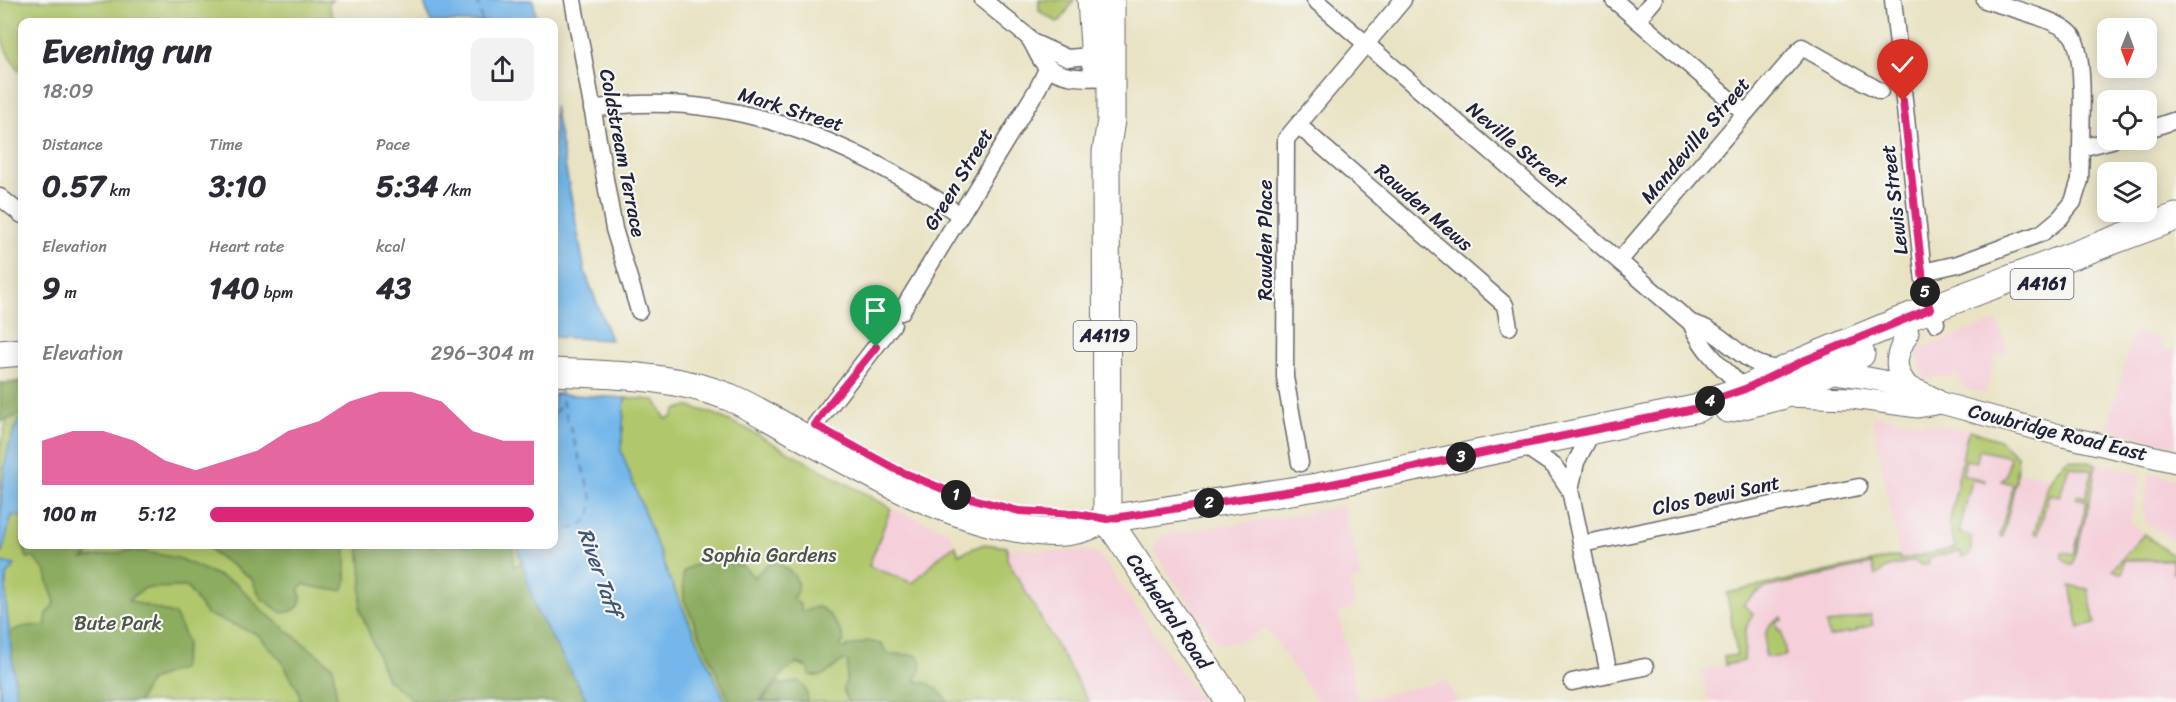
<!DOCTYPE html>
<meta charset="utf-8">
<style>
body{margin:0;font-family:Sriracha,sans-serif;background:#f2f2f3;color:#2b2b33;height:100vh;display:flex;flex-direction:column;font-size:22px;white-space:nowrap}
*{box-sizing:border-box;margin:0}
p{font-size:20px;color:#7c7c81}
.icon{flex:none;width:33px;height:33px;fill:none;stroke:currentColor;stroke-width:2;stroke-linecap:round;stroke-linejoin:round}
.map{position:relative;flex:1;overflow:hidden}
.panel{position:absolute;left:18px;top:18px;width:540px;height:531px;display:flex;flex-direction:column;background:#fff;border-radius:12px;box-shadow:0 3px 15px #0003}
.panel>*{flex:none}
.needle{width:39px;rotate:181deg}
.tools{position:absolute;left:2097px;top:18px;display:grid;gap:12px}
.tools a{display:grid;place-items:center;width:60px;height:60px;border-radius:12px;background:#fff;box-shadow:0 3px 15px #0003;font-size:30px}
.pin{position:absolute;display:grid;place-items:center;width:51px;height:51px;color:#fff;margin:-62px -26px;border-radius:50% 50% 50% 0;rotate:-45deg;box-shadow:0 0 6px #0007}
.pin .icon{rotate:45deg}
.km{position:absolute;width:30px;height:30px;margin:-15px;border-radius:50%;background:#222;color:#fff;font-size:16px;line-height:30px;text-align:center}
.round{display:grid;place-items:center;flex:none;width:63px;height:63px;border-radius:12px;background:#f2f2f3}
.overview{display:flex;align-items:center;justify-content:space-between;height:102px;padding:0 24px}
h1{font-size:33px;font-weight:700;line-height:45px}
.stats{display:grid;grid-template-columns:repeat(3,1fr);gap:9px;height:102px;padding:6px 24px}
.stats div{display:grid;align-content:center}
.stats b{font-size:30px;font-weight:700}
.stats small{font-size:16px;font-weight:400}
.stats p{font-size:16px}
.chart{height:168px;padding:12px 24px}
.chart p{display:flex;justify-content:space-between}
.chart svg{width:100%;height:108px;margin-top:6px;fill:#db2777;opacity:.7}
ul{padding:0 24px;list-style:none;font-size:20px}
li{display:grid;grid-template-columns:96px 72px 1fr;align-items:center;height:45px}
li i{height:15px;border-radius:8px;background:#db2777}
.map>svg:first-child{display:block}
.built{fill:#f5cfda}
.green{fill:#b1c76c;stroke:#6a7454;stroke-width:1.5}
.forest{fill:#8cac60;stroke:#57674e;stroke-width:1.5}
.water{fill:#75b7ea;stroke:#4c6c92;stroke-width:1.5}
.lines{fill:none;stroke-linecap:round;stroke-linejoin:round}
.ferry{stroke:#3f5678;stroke-width:1.5;stroke-dasharray:8 6;stroke-linecap:butt}
.minor-casing{stroke:#68666b;stroke-width:19}
.tertiary-casing{stroke:#68666b;stroke-width:23}
.primary-casing{stroke:#68666b;stroke-width:29}
.minor{stroke:#fff;stroke-width:16}
.tertiary{stroke:#fff;stroke-width:21}
.primary{stroke:#fff;stroke-width:27}
.route-casing{stroke:#fff;stroke-width:12}
.route{stroke:#db2777;stroke-width:8}
.labels{text-anchor:middle;stroke-width:4.5;stroke-linejoin:round;paint-order:stroke}
.shield{fill:#f6f6f2;stroke:#626272;stroke-width:1.5}
.shield-label{font-size:18px;font-weight:bold;fill:#22223b}
.street-label{font-size:20px;fill:#22223b;stroke:#f6f6f2}
.park-label{font-size:20px;fill:#4d544a;stroke:#f6f6f2}
.water-label{font-size:21px;font-style:italic;fill:#3f5678;stroke:#f6f6f2}
</style>
<div class="map">
<svg width="2176" height="702" viewBox="0 0 2176 702">
<rect width="100%" height="100%" fill="#f6f6f2"/>
<filter id="ink" filterUnits="userSpaceOnUse"><feTurbulence type="fractalNoise" baseFrequency=".0167" numOctaves="2"/><feDisplacementMap in="SourceGraphic" scale="12" xChannelSelector="R" yChannelSelector="G"/><feConvolveMatrix kernelMatrix="1 2 1 2 8 2 1 2 1" color-interpolation-filters="sRGB"/></filter>
<filter id="wash" filterUnits="userSpaceOnUse"><feTurbulence type="fractalNoise" baseFrequency=".008" numOctaves="4" result="noise"/><feDisplacementMap in="SourceGraphic" scale="24" xChannelSelector="R" yChannelSelector="G"/><feGaussianBlur stdDeviation="1.35" result="paint"/><feColorMatrix in="noise" values="0 0 0 0 0 0 0 0 0 0 0 0 0 0 0 0 0 1.4 0 .05"/><feComposite in="paint" operator="in"/></filter>
<g filter="url(#wash)">
<rect width="100%" height="100%" fill="#e9e3c4"/>
<g class="built">
<polygon points="1997,321 2009,353 1996,356 1986,393 1964,389 1957,374 1923,379 1916,350"/>
<polygon points="2134,331 2160,339 2162,350 2176,350 2176,446 2107,428"/>
<polygon points="1872,415 1970,430 1988,435 2006,444 2015,452 2018,461 2017,472 2037,474 2051,480 2064,463 2070,459 2096,462 2142,475 2130,522 2176,558 2176,702 1708,702 1702,670 1743,661 1734,591 1899,556"/>
<polygon points="2150,472 2176,479 2176,543 2148,524 2144,518 2143,507"/>
<polygon points="1343,505 1362,579 1350,581 1355,604 1351,609 1340,613 1339,615 1358,700 1446,681 1458,702 1318,702 1266,628 1251,636 1252,639 1218,645 1153,549 1162,535 1308,513"/>
<polygon points="891,508 949,531 955,545 941,555 913,584 868,566"/>
<polygon points="1007,547 1052,552 1086,550 1094,552 1101,556 1201,702 1089,702 1007,559"/>
</g>
<g class="green">
<path d="M 0,0 L 333,0 L 328,4 L 334,20 L 328,22 L 22,22 L 22,73 C 0,51 0,33 0,0 Z"/>
<polygon points="1039,0 1074,0 1061,20 1057,22 1039,11"/>
<polygon points="22,381 22,544 517,545 536,610 588,702 0,702 0,449 15,382"/>
<polygon points="625,398 655,400 666,419 672,417 676,410 687,406 712,413 745,428 891,508 869,566 913,583 941,555 955,545 959,554 984,544 1007,547 1007,559 1089,702 726,702 670,580 621,451"/>
<polygon points="1970,430 1999,440 2017,456 2016,480 2003,537 2000,536 2013,484 2001,481 2006,476 2010,457 1979,450 1977,462 1966,460 1963,475 1985,480 1985,482 1972,480 1959,533 1971,536 1971,552 1968,556 1962,557 1960,551 1928,558 1929,564 1922,565 1913,561 1886,568 1875,576 1872,564 1765,588 1756,593 1743,605 1753,613 1745,630 1744,661 1725,665 1724,657 1737,655 1727,593 1899,556 1900,560 1955,548 1949,526 1966,439"/>
<path d="M 2070,459 L 2096,464 L 2090,500 L 2073,565 C 2067,563 2060,560 2062,552 L 2074,554 L 2087,501 L 2076,498 L 2078,495 L 2086,497 L 2092,471 L 2069,466 L 2060,496 L 2049,494 L 2038,534 L 2034,533 C 2041,510 2046,471 2070,459 Z"/>
<polygon points="2144,534 2176,558 2176,573 2173,573 2172,560 2124,560 2123,574 2112,570"/>
<polygon points="2070,586 2088,589 2095,624 2079,628"/>
<polygon points="1871,615 1873,625 1857,629 1857,631 1848,633 1847,632 1829,637 1826,624"/>
<path d="M 1782,617 L 1783,620 L 1776,622 L 1778,631 L 1781,630 L 1786,655 L 1782,657 L 1765,657 C 1765,639 1762,624 1782,617 Z"/>
</g>
<g class="forest">
<polygon points="22,382 22,414 0,422 0,383"/>
<path d="M 23,545 L 94,545 L 91,552 L 83,559 L 134,550 L 178,558 L 237,584 L 264,612 L 333,667 L 337,702 L 300,702 L 299,692 L 281,660 L 257,634 L 206,614 L 187,587 L 145,588 L 128,600 L 176,615 L 187,643 L 182,668 L 151,680 L 138,702 L 15,702 L 6,637 C 16,625 31,625 45,626 L 47,614 L 55,602 L 48,583 L 46,572 L 33,557 L 27,558 Z"/>
<path d="M 208,545 L 346,545 L 346,582 L 342,590 C 335,591 311,587 304,584 L 299,589 L 301,597 L 299,606 L 292,611 L 282,613 L 261,598 L 251,578 L 213,553 Z"/>
<polygon points="359,545 513,545 513,566 517,566 524,559 536,610 588,702 416,702 387,679 360,610 362,577"/>
<path d="M 724,560 L 744,567 L 754,577 L 767,565 L 776,563 C 791,570 805,580 793,598 L 800,605 L 802,612 C 806,611 812,608 817,607 C 827,607 843,632 844,641 L 840,646 L 844,649 C 852,643 858,646 867,641 L 881,644 L 888,654 L 916,655 L 922,661 L 921,669 L 915,681 C 931,682 940,689 948,702 L 848,702 L 843,689 L 846,681 L 848,662 L 842,661 C 832,668 824,680 810,675 L 807,667 L 797,663 L 783,673 L 759,702 L 730,702 L 684,600 L 683,572 C 694,562 710,561 724,560 Z"/>
<path d="M 798,681 C 806,687 808,692 807,702 L 761,702 L 779,682 L 782,685 Z"/>
</g>
<g class="water">
<polygon points="423,0 533,0 537,22 431,22"/>
<polygon points="554,106 585,272 611,340 554,337"/>
<polygon points="554,394 625,398 621,451 670,580 726,702 588,702 536,610 517,545 554,544"/>
<path d="M 22,416 L 22,517 L 12,515 L 2,553 L 0,553 C 0,513 0,448 22,416 Z"/>
<polygon points="0,562 15,565 6,575 6,604 17,702 0,702"/>
</g>
<g class="lines">
<g class="ferry">
<polyline points="477,0 482,22"/>
<polyline points="554,413 562,405"/>
<path d="M 554,531 C 577,530 594,524 592,498 L 563,405 L 559,384"/>
</g>
</g>
</g>
<g filter="url(#ink)">
<g class="lines">
<g class="minor-casing">
<g id="minor">
<polyline points="573,0 614,229 639,311"/>
<path d="M 983,0 L 1027,36 C 1034,43 1036,53 1042,61 C 1058,81 1088,78 1111,77"/>
<path d="M 1315,0 L 1691,323 C 1701,349 1724,370 1745,389"/>
<polyline points="1614,0 1745,113"/>
<polyline points="1893,0 1925,290 1936,323"/>
<path d="M 1985,0 C 2006,7 2058,19 2071,34 C 2086,52 2081,122 2081,148"/>
<polyline points="1637,20 1654,0"/>
<polyline points="1034,43 1067,58 1104,55"/>
<path d="M 592,109 C 724,86 853,141 960,215"/>
<polyline points="1298,125 1505,305 1509,327"/>
<polyline points="2146,130 2176,120"/>
<polyline points="0,197 22,215"/>
<polyline points="1620,260 1802,47 1880,91"/>
<polyline points="1923,272 1958,264 2042,233 2060,218 2073,202 2080,180 2081,148 2112,140"/>
<polyline points="901,312 1038,88 1048,67"/>
<path d="M 1691,323 C 1727,331 1739,367 1781,369"/>
<polyline points="815,425 893,324"/>
<polyline points="1523,445 1554,466 1570,490 1609,674 1645,667"/>
<polyline points="1300,463 1285,377 1286,139 1403,0"/>
<polyline points="1570,490 1576,462 1593,430"/>
<polyline points="1582,544 1859,487"/>
<polyline points="1572,682 1609,674"/>
</g>
</g>
<g class="tertiary-casing">
<g id="tertiary">
<path d="M 1908,333 C 1896,355 1891,367 1909,388"/>
<path d="M 1821,371 C 1858,377 1911,381 1941,403"/>
<polyline points="1783,396 1852,398 1918,407 1941,403 2063,436 2176,462"/>
</g>
</g>
<g class="primary-casing">
<g id="primary">
<polyline points="1091,0 1095,62"/>
<polyline points="0,354 22,352"/>
<path d="M 554,372 C 613,375 673,375 729,397 C 755,408 780,424 805,438 C 868,473 929,508 1000,525 C 1024,530 1053,536 1077,530 C 1087,528 1097,523 1107,519 L 1317,487 L 1699,408 L 1707,402 L 1745,389 L 1803,361 L 1914,315 L 2176,217"/>
<polyline points="1728,409 1781,396 1861,354"/>
<polyline points="1107,519 1106,152 1111,120 1111,0"/>
<polyline points="1107,519 1230,702"/>
</g>
</g>
<use href="#minor" class="minor"/>
<use href="#tertiary" class="tertiary"/>
<use href="#primary" class="primary"/>
</g>
</g>
<g class="lines" filter="url(#ink)">
<g class="route-casing">
<polyline id="route" points="876,347 830,403 815,425 897,470 955,494 1019,511 1076,514 1107,519 1317,487 1699,408 1707,402 1745,389 1803,361 1930,309 1924,290 1903,101"/>
</g>
<use href="#route" class="route"/>
</g>
<g class="labels">
<g class="shield">
<rect x="2010.5" y="269" width="63" height="30" rx="4.5"/>
<rect x="1073.5" y="321" width="63" height="30" rx="4.5"/>
</g>
<g class="shield-label">
<text x="2042" y="290">A4161</text>
<text x="1105" y="342">A4119</text>
</g>
<g class="street-label">
<text transform="translate(791 109) rotate(17)" y="7">Mark Street</text>
<text transform="translate(1695 140) rotate(-50)" y="7">Mandeville Street</text>
<text transform="translate(1517 145) rotate(40)" y="7">Neville Street</text>
<text transform="translate(623 153) rotate(79)" y="7">Coldstream Terrace</text>
<text transform="translate(958 179) rotate(-59)" y="7">Green Street</text>
<text transform="translate(1894 200) rotate(-97)" y="7">Lewis Street</text>
<text transform="translate(1424 207) rotate(41)" y="7">Rawden Mews</text>
<text transform="translate(1265 240) rotate(-90)" y="7">Rawden Place</text>
<text transform="translate(2058 432) rotate(14)" y="7">Cowbridge Road East</text>
<text transform="translate(1716 495) rotate(-12)" y="7">Clos Dewi Sant</text>
<text transform="translate(1169 611) rotate(56)" y="7">Cathedral Road</text>
</g>
<g class="park-label">
<text x="769" y="562">Sophia Gardens</text>
<text x="118" y="630">Bute Park</text>
</g>
<g class="water-label">
<text transform="translate(600 572) rotate(70)" y="7">River Taff</text>
</g>
</g>
</svg>
<div class="tools">
<a><svg class="needle" viewBox="-14 -14 28 28"><path d="M0-13l5 13h-10z" fill="#e53935"/><path d="M0 13l5-13h-10z" fill="#7c7c81"/></svg></a>
<a><svg class="icon" aria-label="locate" viewBox="0 0 24 24"><circle cx="12" cy="12" r="6"/><path d="M12 2v4M12 18v4M2 12h4M18 12h4"/></svg></a>
<a><svg class="icon" aria-label="layers" viewBox="0 0 24 24"><path d="M12 4l9 5-9 5-9-5zM3 14l9 5 9-5"/></svg></a>
</div>
<div class="pin" style="left:876px;top:347px;background:#1e9e55"><svg class="icon" aria-label="arrive" viewBox="0 0 24 24"><path d="M6 21V4h12l-3 4 3 4H6"/></svg></div>
<div class="pin" style="left:1903px;top:101px;background:#d93025"><svg class="icon" aria-label="check" viewBox="0 0 24 24"><path d="M5 12l5 5 9-10"/></svg></div>
<b class="km" style="left:956px;top:495px">1</b>
<b class="km" style="left:1209px;top:503px">2</b>
<b class="km" style="left:1461px;top:457px">3</b>
<b class="km" style="left:1710px;top:401px">4</b>
<b class="km" style="left:1925px;top:292px">5</b>
<section class="panel">
<div class="overview"><div><h1>Evening run</h1><p>18:09</p></div><a class="round"><svg class="icon" aria-label="share" viewBox="0 0 24 24"><path d="M12 15V3M7 8l5-5 5 5M5 13v7h14v-7"/></svg></a></div>
<div class="stats">
<div><p>Distance</p><b>0.57<small> km</small></b></div>
<div><p>Time</p><b>3:10</b></div>
<div><p>Pace</p><b>5:34<small> /km</small></b></div>
</div>
<div class="stats">
<div><p>Elevation</p><b>9<small> m</small></b></div>
<div><p>Heart rate</p><b>140<small> bpm</small></b></div>
<div><p>kcal</p><b>43</b></div>
</div>
<div class="chart"><p><span>Elevation</span>296–304 m</p>
<svg viewBox="0 0 160 44" preserveAspectRatio="none"><path d="M0 44V26L10 22L20 22L30 26L40 34L50 38L60 34L70 30L80 22L90 18L100 10L110 6L120 6L130 10L140 22L150 26L160 26V44z"/></svg>
</div>
<ul>
<li><b>100 m</b>5:12<i style="width:100%"></i></li>
</ul>
</section>
</div>
